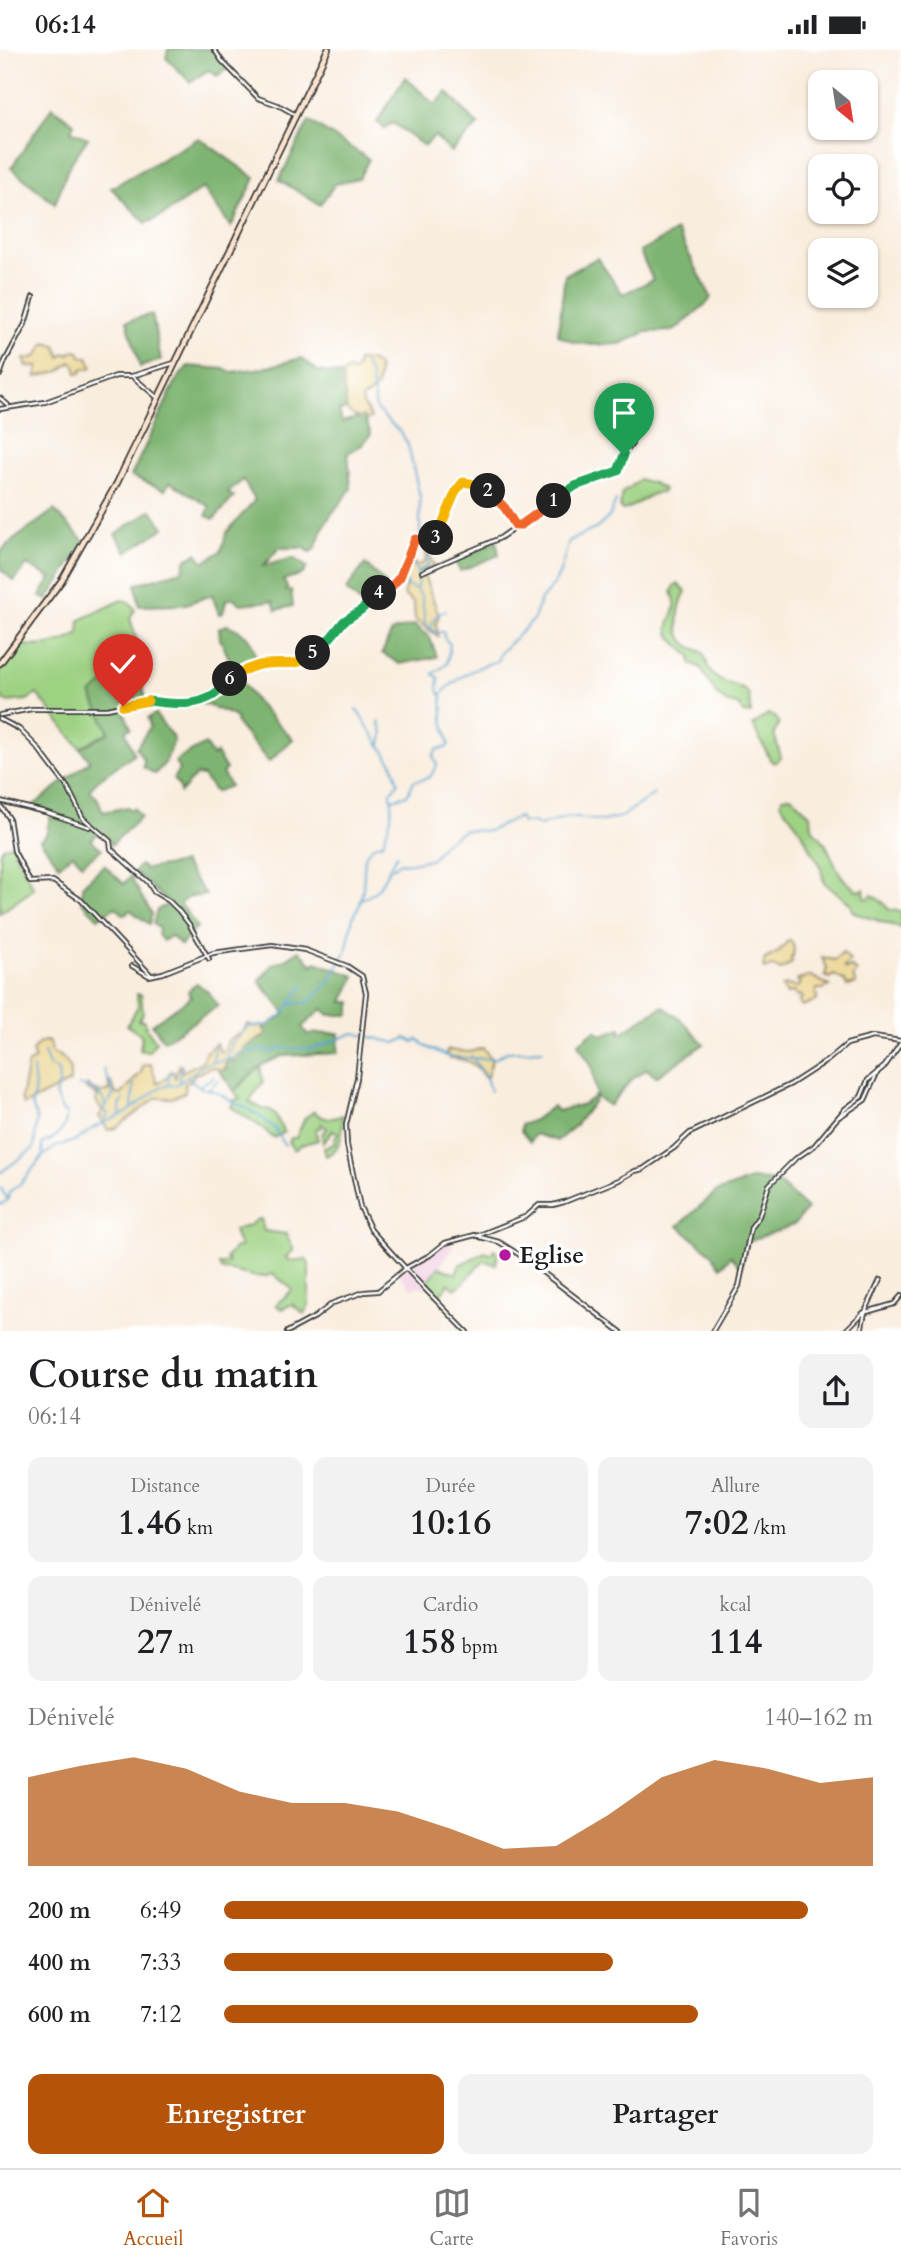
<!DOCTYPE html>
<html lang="fr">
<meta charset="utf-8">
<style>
body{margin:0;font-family:Cardo,serif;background:#f2f2f2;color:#202124;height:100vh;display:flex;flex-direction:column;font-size:26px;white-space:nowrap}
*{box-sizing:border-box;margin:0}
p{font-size:23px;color:#757577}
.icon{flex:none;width:38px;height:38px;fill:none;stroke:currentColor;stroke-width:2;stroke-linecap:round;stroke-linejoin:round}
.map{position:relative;height:1282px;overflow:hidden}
.panel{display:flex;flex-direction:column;background:#fff;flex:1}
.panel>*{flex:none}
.needle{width:46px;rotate:150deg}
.buttons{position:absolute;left:808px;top:21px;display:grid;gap:14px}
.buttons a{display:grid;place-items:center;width:70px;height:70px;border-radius:14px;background:#fff;box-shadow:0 2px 5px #0004;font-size:35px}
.pin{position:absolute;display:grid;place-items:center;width:60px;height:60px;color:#fff;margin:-72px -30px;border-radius:50% 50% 50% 0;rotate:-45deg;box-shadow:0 0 7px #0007}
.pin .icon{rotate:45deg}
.km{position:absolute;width:35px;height:35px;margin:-18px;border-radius:50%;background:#222;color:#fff;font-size:19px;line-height:35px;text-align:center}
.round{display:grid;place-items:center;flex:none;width:74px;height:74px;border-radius:14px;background:#f2f2f2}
.head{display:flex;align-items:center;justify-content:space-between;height:119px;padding:0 28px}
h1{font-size:38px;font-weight:700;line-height:52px}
.figures{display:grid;grid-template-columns:repeat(3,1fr);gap:10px;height:119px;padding:7px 28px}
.figures div{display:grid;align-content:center;border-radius:14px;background:#f2f2f2;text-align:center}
.figures b{font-size:35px;font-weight:700}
.figures small{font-size:19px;font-weight:400}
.figures p{font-size:19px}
.chart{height:196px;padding:14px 28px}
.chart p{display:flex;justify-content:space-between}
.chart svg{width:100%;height:126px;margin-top:7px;fill:#b45309;opacity:.7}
.action{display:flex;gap:14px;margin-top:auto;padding:14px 28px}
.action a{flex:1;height:80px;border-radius:14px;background:#b45309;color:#fff;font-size:28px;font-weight:700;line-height:80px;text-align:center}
.action a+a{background:#f2f2f2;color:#202124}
ul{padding:0 28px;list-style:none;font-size:23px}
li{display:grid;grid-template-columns:112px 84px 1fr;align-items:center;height:52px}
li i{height:18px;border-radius:9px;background:#b45309}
.status{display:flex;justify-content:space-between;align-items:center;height:49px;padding:0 35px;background:#fff;direction:ltr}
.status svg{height:19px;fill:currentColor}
.tab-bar{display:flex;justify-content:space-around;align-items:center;height:98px;border-top:2px solid #e0e0e0;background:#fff;font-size:19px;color:#757577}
.tab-bar a{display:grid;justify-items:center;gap:4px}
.tab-bar .current{color:#b45309}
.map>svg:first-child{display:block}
.built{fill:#f2cfe2}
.green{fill:#9ed283;stroke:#5d7750;stroke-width:2}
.forest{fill:#7eb471;stroke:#4d6846;stroke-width:2}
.sand{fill:#eeda9e;stroke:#857b5d;stroke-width:2}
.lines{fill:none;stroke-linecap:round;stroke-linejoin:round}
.stream{stroke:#56a3cf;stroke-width:2}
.minor-casing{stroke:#3d3b39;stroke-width:6}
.secondary-casing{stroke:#3d3b39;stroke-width:8}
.minor{stroke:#fff;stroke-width:2.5}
.secondary{stroke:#fce5d0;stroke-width:4.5}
.split-1-casing{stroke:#fff;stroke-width:14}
.split-2-casing{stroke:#fff;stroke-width:14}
.split-3-casing{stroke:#fff;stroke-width:14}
.split-4-casing{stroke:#fff;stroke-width:14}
.split-5-casing{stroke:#fff;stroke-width:14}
.split-6-casing{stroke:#fff;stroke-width:14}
.split-7-casing{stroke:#fff;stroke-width:14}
.split-8-casing{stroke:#fff;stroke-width:14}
.split-1{stroke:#22a559;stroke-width:9}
.split-2{stroke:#f0652b;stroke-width:9}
.split-3{stroke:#f5b400;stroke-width:9}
.split-4{stroke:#f0652b;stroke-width:9}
.split-5{stroke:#22a559;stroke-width:9}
.split-6{stroke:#f5b400;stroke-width:9}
.split-7{stroke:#22a559;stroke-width:9}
.split-8{stroke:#f5b400;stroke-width:9}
.poi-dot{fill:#b5179e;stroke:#fff;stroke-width:2.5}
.labels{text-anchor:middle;stroke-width:7;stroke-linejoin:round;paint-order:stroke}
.poi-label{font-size:24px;font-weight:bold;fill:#1c1c1c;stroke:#fff;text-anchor:start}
</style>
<div class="status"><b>06:14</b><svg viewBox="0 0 49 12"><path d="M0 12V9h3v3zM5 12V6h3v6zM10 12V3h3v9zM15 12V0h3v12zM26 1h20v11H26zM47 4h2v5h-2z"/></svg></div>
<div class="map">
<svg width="901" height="1283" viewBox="0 0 901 1283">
<rect width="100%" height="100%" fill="#fff"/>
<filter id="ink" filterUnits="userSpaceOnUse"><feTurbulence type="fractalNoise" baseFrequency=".0143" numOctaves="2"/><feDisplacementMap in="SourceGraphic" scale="14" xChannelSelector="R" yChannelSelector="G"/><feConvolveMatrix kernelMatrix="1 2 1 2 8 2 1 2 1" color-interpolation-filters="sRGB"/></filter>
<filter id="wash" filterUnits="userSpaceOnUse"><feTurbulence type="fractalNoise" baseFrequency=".00686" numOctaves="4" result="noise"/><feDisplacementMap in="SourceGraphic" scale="28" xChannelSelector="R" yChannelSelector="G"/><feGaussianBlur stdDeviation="1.57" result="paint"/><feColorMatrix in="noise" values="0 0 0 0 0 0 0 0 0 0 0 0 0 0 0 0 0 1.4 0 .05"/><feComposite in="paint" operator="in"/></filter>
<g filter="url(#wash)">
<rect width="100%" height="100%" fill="#f9edde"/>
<polygon class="built" points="450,1192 453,1199 424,1240 421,1237 412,1240 398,1225"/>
<g class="green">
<path d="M 640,431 L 653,434 L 664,440 L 663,443 C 647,443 638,458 622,461 L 620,458 L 622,444 Z"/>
<path d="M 678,535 L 686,542 C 678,557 673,585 688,596 C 693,600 698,600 703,604 C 707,611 707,620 713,626 C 723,637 737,633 749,645 L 751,665 L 743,664 L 740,657 L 726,653 L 717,646 L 700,618 L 691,614 L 691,607 C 645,573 686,573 672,543 L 675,536 Z"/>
<path d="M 122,551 C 129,552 132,554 135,561 L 130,569 L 139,599 C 126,617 109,631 92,646 L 109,683 L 80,699 L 37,645 L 27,651 L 6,653 L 0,645 L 0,619 L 18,595 C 41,599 59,596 79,585 L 80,571 Z"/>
<polygon points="768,665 775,668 779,674 774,685 781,708 775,714 771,712 753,676"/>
<path d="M 791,747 L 811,767 C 812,789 818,781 826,796 C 837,817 836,828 859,842 L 864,840 L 865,849 L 868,850 L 872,846 L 885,855 L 888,860 L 901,863 L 901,879 L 855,864 L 851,860 L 851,855 L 824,834 L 821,819 L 800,780 L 780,754 L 783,748 Z"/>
<polygon points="14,795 14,802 34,840 0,864 0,803 3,798"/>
<polygon points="137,945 141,945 143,965 138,971 145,972 146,978 156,993 148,1003 140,1001 142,987 127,976 138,957"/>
<polygon points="260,1017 263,1033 249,1053 263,1060 269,1060 276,1067 284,1084 273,1089 264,1080 231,1058 234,1051 240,1050 234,1042"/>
<path d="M 314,1062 C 323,1072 332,1070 343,1066 C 343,1082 342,1101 326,1107 L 324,1099 L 334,1095 L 334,1090 L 338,1084 L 333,1081 L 323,1094 L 322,1085 L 327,1079 L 321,1075 L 321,1079 L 315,1080 L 318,1091 L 301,1096 L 294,1101 L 289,1094 L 291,1089 L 296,1089 L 305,1069 Z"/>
<path d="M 258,1170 L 261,1170 L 264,1182 L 286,1185 L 294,1201 L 286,1208 L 290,1212 L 306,1210 L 309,1215 L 309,1256 L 304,1265 L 292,1255 L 282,1260 L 276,1256 C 281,1250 288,1247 292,1240 L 273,1225 C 255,1233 239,1221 222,1221 L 219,1216 L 228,1214 L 226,1209 L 235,1199 L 241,1197 L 237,1191 L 234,1181 L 248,1177 Z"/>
<path d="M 494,1200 L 498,1204 L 496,1216 L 485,1212 C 474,1217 467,1233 455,1240 L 449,1234 L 439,1247 L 427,1233 L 439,1218 L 456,1225 L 459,1216 L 485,1203 L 491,1205 Z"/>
</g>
<g class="forest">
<polygon points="168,0 214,0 229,19 217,27 209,21 190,33 166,9"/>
<polygon points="405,28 435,56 447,43 478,76 451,103 435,87 424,97 393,74 384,79 377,73"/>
<polygon points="52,58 74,74 71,82 88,89 69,117 55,155 11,119"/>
<polygon points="309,72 369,110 359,129 335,135 320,156 279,131"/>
<path d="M 199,89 L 255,129 L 231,178 L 203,139 C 185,151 166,167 146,174 L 111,139 Z"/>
<polygon points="677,182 711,248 708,253 674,282 646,283 620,295 593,296 573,293 558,286 565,226 597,209 623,245 653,231 640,203"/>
<polygon points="152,265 161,311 140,318 127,272"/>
<polygon points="301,309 318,322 342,326 347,360 339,362 342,373 364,367 371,385 362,396 348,404 351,440 331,466 323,479 315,500 310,503 304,499 279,499 263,517 293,509 307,518 303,525 283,531 287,538 286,542 291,541 293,557 276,561 273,552 241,555 233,549 226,551 223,564 219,565 212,546 183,556 139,557 136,535 182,522 186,510 197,504 204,513 221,502 227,483 255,451 243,431 228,444 234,448 214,470 206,467 210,458 170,433 165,441 131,427 176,332 188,317 224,320 232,323 263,319"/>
<polygon points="54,461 85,493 47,551 40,547 51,529 27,516 14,532 0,520 0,504 8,495"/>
<polygon points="152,461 164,479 127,503 115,485"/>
<polygon points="496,491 499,506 460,522 454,510"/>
<polygon points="365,515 386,535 365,558 346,541"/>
<path d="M 227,576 C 251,585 253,593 258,617 L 237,626 L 256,653 L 293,690 L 269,713 L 236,674 L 237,670 L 230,665 L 196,652 L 214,646 L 237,626 L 220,590 L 219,579 Z"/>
<polygon points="415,576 430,589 437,608 400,615 382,604 392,582"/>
<path d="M 136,603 L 146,652 L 124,662 L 131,679 L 125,682 L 134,705 L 98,731 L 90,741 L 98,750 L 103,763 L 128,758 L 131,761 L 134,759 L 141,768 L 111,796 L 110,792 L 98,784 L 91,791 L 102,800 L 82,815 L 73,805 L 59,816 L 40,791 L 46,786 L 51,764 L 30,759 L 90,712 L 80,699 L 109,683 L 91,645 C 107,632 124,620 136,603 Z"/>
<polygon points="155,665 174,690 165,714 155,725 143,718 144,711 136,699 150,678 148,669"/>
<polygon points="205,695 212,707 216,704 226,720 222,724 230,737 215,743 203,727 196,726 180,744 179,737 173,730 179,720 175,714 180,709"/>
<path d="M 183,814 L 206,846 L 189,848 L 180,854 L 197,878 L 181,896 L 171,887 L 163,892 L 158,886 L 159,880 L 153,875 L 157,861 L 170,854 C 158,845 149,835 137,825 L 132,831 L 152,865 L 149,875 L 130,861 L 124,866 L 116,858 L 98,869 L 82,853 L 82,837 L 104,816 L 124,835 L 140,816 L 145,820 Z"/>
<polygon points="299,901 312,916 316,913 355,927 343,953 352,953 349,966 329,966 322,960 302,978 307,985 339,984 338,1004 282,1007 260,1017 234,1042 218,1020 226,1020 225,1012 244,1005 244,999 265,987 267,985 263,979 286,965 259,932 273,915 285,911"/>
<polygon points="197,934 208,943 218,957 164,992 152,975 191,948 188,942"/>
<polygon points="663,957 684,973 704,995 656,1028 647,1020 631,1031 609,1057 597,1048 575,1077 557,1092 535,1085 530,1093 521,1082 521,1076 534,1071 553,1057 557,1062 584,1055 596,1046 592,1018 578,995 595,981 602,986 621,979 621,984"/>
<polygon points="754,1130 779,1134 807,1160 794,1176 747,1193 741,1218 731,1207 721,1218 711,1204 678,1177 716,1143"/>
</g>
<g class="sand">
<polygon points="47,294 56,297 61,308 65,304 69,306 71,303 78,302 82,308 88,309 92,317 90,320 82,320 81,324 77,325 75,316 71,313 60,322 36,328 38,318 27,317 24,310 36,308 45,295"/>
<path d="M 358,312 L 370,312 L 378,317 C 379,333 380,342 362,349 L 363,355 L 371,369 L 366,371 L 364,367 L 359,369 L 350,364 L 347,360 L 342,326 L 348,321 L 353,323 L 356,321 Z"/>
<path d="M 426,503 L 429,505 L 434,517 L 420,524 L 425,529 L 439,567 L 436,574 L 438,587 L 415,571 L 414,554 L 404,546 L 405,537 L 401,530 C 403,521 405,518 414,514 L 417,517 L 425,513 Z"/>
<polygon points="788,892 791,892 794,899 793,907 791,909 792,914 781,921 772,917 765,920 763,917 765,910 777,904"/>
<polygon points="843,904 850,912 844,918 846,920 851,918 857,923 853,928 856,935 847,937 845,932 834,926 829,929 825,927 827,919 822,909 835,911"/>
<polygon points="811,927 830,937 823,940 816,940 817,951 802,957 799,953 802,949 801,946 797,948 793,943 787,945 782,938 786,936 797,938 800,935 797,931"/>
<path d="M 248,975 L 256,978 L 261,976 L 267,985 L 244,999 L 244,1005 L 239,1007 L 237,1011 L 226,1012 L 224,1021 C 209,1018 212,1016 200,1024 L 196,1024 L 189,1033 L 185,1033 L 185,1043 L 172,1049 L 156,1049 L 116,1079 L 108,1081 L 99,1067 L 103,1063 L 96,1052 L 98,1047 L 86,1040 L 87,1036 L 101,1044 L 110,1042 L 108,1033 L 110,1032 L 116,1045 L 121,1046 L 142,1022 L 142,1017 L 151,1015 L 157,1034 L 165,1030 L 171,1022 L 174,1023 L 175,1030 L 179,1016 L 182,1017 L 182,1023 L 202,1013 L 206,1003 L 216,994 L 221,1003 L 225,1003 C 227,987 230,991 241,984 C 244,982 245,978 248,975 Z"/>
<path d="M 46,992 L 50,994 L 52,1004 C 68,1009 71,1018 70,1033 L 24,1056 L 21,1050 L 28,1014 L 35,1011 L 32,1003 C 36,996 39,993 46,992 Z"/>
<path d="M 483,999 L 492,1011 L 487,1028 L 484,1028 C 476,1014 466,1010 450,1009 L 446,1005 L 448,1001 L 469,1003 Z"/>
</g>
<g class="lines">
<g class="stream">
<polyline points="365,316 371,328 376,360 402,385 408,396 420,448 420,486 429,501 428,517 417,523 419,531 416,540 422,548 425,575 436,583 443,583 445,590 450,595 447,615 433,625 439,629 438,640 440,646"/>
<polyline points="413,516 417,523"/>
<polyline points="405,525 407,537 414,540"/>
<path d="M 432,578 C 431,570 438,564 445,562"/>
<polyline points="356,660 392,714 398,734 391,743 391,750"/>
<polyline points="379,673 383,684 381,695"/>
<path d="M 392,819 L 400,813 C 411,818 421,809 431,811 L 444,794 L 464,781 L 489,782 L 519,768 L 522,774 L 533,774 L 539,777 L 568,768 L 603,772 L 621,768 L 654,745"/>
<path d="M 360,850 C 383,846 385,821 397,806"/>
<polyline points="290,954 304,936"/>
<polyline points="471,1007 486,1028 490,1042"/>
<path d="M 227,1009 L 232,995 L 248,978 L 268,976 L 282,966 L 292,954 L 308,954 L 329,933 L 346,903 L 353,868 L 359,858 L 363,839 L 365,807 L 373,797 L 383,794 L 391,768 L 392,750 L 407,746 C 419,725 407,736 430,728 L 437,716 L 433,707 L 437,700 L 446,699 L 449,695 L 443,671 L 442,644 C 458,629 477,617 498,612 L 499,605 L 534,570 L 541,550 L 553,537 L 560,523 L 569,492 L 597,479 L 609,468 L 616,452"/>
<polyline points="213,1011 216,997"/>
<polyline points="104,1020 114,1045 106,1057"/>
<polyline points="187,1027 201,1039 214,1042 260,1067 275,1080 285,1096"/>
<polyline points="179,1033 181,1017"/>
<polyline points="169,1034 168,1027 172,1023"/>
<path d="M 79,1036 C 92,1040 108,1046 104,1061 L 108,1064 L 104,1075"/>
<polyline points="199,1037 214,1028"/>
<polyline points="209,1039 219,1031"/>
<polyline points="132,1060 134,1035"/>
<polyline points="120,1065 120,1057 124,1050"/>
<path d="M 43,1106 L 42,1095 C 57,1089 66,1081 67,1064 L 63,1063 L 55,1046 L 59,1036 L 58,1022 L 49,1017 L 44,1003"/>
<polyline points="0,1124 34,1099 37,1071 32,1056 35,1038 33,1019"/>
<polyline points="0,1138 8,1151"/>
<polyline points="0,1156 8,1151 9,1143 21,1134 43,1107 55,1098 77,1091 95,1078 128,1063 162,1037 176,1036 205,1015 233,1009 239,1004 250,1001 252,1003 260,1000 271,1003 279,999 312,1000 354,984 396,994 406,989 414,993 418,990 425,997 447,1007 469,1009 494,1010 507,1003 543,1001"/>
</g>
</g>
</g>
<g filter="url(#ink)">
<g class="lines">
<g class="minor-casing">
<g id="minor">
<polyline points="214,0 222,12 258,49 278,56 296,66"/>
<polyline points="0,326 5,312 25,275 33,248"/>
<polyline points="132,327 159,350"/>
<polyline points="0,349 8,356"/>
<polyline points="0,360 45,353 116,327 132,327 174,314"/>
<polyline points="422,523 500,489 575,437 618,422 624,406 632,395"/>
<polyline points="327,591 331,583 336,580"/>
<path d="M 0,666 L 32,660 L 107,660 L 146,652 L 183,655 L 210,648 L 229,631 L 256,618 L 265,615 L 285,616 L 301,614 L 331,588 L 344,572 L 361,561 L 382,541 L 396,533 L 415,490 L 430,492 L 435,491 L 456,442 L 463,434 C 488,437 503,452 512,474 L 521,476"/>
<polyline points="0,670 19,680 37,698 68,739 83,769 110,792 111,800 148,833 154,843 169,852 178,861 189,875 209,910"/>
<polyline points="0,752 45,763 89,778"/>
<polyline points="0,756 9,769 14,802 30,833 53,832 81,851 151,926"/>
<polyline points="132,917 149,927 163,924 213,904 272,896 305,901 347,917 362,927 366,944 357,1029 346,1076 347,1096 360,1158 371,1181 421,1236 467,1283"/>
<polyline points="839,1068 865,1051 878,1022"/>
<polyline points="480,1188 499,1193 520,1206 621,1283"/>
<polyline points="287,1283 315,1268 333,1254 364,1243 378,1242 406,1219 430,1206 445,1194 475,1186 477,1187 527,1167 539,1156 553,1156 564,1153 619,1131 635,1122 643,1120 674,1099 690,1084 791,1035 828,1011 847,995 873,988 901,992"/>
<polyline points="712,1283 739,1237 751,1178 759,1167 769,1136 795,1110 814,1097 845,1060 861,1048 868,1031 885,1017 901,994"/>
<polyline points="844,1283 863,1264 894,1255 901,1247"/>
<polyline points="861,1283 865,1263 880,1231"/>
</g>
</g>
<g class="secondary-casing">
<polyline id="secondary" points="0,614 62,531 117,434 328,0"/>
</g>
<use href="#minor" class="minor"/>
<use href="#secondary" class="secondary"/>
</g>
</g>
<g class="lines" filter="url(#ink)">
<g class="split-1-casing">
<polyline id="split-1" points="554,452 575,437 618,422 624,406"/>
</g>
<g class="split-2-casing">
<polyline id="split-2" points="488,442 505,459 515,476 521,476 554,452"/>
</g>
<g class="split-3-casing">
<polyline id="split-3" points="436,489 456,442 463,433 475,435 488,442"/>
</g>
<g class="split-4-casing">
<polyline id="split-4" points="379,544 392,537 400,528 415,490 430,492 436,489"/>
</g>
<g class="split-5-casing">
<polyline id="split-5" points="313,604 331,588 344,572 361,561 379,544"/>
</g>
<g class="split-6-casing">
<path id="split-6" d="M 230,630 C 240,623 254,616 266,615 C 286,613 298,619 313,604"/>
</g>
<g class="split-7-casing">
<path id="split-7" d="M 148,652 C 170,654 194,659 214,646 C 220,642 225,635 230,630"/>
</g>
<g class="split-8-casing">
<polyline id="split-8" points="123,657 148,652"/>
</g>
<use href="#split-1" class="split-1"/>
<use href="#split-2" class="split-2"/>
<use href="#split-3" class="split-3"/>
<use href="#split-4" class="split-4"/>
<use href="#split-5" class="split-5"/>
<use href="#split-6" class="split-6"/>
<use href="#split-7" class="split-7"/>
<use href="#split-8" class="split-8"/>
</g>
<circle class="poi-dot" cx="505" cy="1206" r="7"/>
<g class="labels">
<g class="poi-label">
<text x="519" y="1214">Eglise</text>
</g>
</g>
</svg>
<div class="buttons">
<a><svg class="needle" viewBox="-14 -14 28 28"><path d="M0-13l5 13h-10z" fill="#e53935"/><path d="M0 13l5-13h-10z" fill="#757577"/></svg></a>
<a><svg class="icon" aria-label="locate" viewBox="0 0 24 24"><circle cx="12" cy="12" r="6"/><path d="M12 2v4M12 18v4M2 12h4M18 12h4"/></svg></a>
<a><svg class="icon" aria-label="layers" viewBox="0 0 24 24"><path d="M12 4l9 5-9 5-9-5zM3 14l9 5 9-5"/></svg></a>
</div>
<div class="pin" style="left:624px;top:406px;background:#1e9e55"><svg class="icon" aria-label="arrive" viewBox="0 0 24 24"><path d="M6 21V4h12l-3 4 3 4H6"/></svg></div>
<div class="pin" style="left:123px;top:657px;background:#d93025"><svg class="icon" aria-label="check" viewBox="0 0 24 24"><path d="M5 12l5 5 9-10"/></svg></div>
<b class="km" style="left:554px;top:452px">1</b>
<b class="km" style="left:488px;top:442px">2</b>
<b class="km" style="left:436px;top:489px">3</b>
<b class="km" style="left:379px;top:544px">4</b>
<b class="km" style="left:313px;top:604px">5</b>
<b class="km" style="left:230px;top:630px">6</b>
</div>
<section class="panel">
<div class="head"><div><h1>Course du matin</h1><p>06:14</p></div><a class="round"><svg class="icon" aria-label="share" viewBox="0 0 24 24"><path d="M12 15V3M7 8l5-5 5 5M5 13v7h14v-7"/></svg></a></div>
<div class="figures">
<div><p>Distance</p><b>1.46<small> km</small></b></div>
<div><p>Durée</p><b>10:16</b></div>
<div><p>Allure</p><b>7:02<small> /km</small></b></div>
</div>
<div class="figures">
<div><p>Dénivelé</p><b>27<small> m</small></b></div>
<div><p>Cardio</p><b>158<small> bpm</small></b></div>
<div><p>kcal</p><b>114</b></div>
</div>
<div class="chart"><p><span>Dénivelé</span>140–162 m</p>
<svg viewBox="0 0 160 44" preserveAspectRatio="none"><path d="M0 44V13L10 9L20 6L30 10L40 18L50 22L60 22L70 25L80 31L90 38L100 37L110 26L120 13L130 7L140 10L150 15L160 13V44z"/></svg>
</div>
<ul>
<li><b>200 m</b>6:49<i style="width:90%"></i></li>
<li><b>400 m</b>7:33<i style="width:60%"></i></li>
<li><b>600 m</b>7:12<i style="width:73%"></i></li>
</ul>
<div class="action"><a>Enregistrer</a><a>Partager</a></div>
</section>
<nav class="tab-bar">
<a class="current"><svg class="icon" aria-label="home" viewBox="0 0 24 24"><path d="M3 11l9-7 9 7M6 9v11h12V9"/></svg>Accueil</a>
<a><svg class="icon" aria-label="map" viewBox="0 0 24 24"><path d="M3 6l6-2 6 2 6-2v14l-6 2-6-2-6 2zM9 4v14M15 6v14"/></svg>Carte</a>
<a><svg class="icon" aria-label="saved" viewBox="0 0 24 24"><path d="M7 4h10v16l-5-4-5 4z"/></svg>Favoris</a>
</nav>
